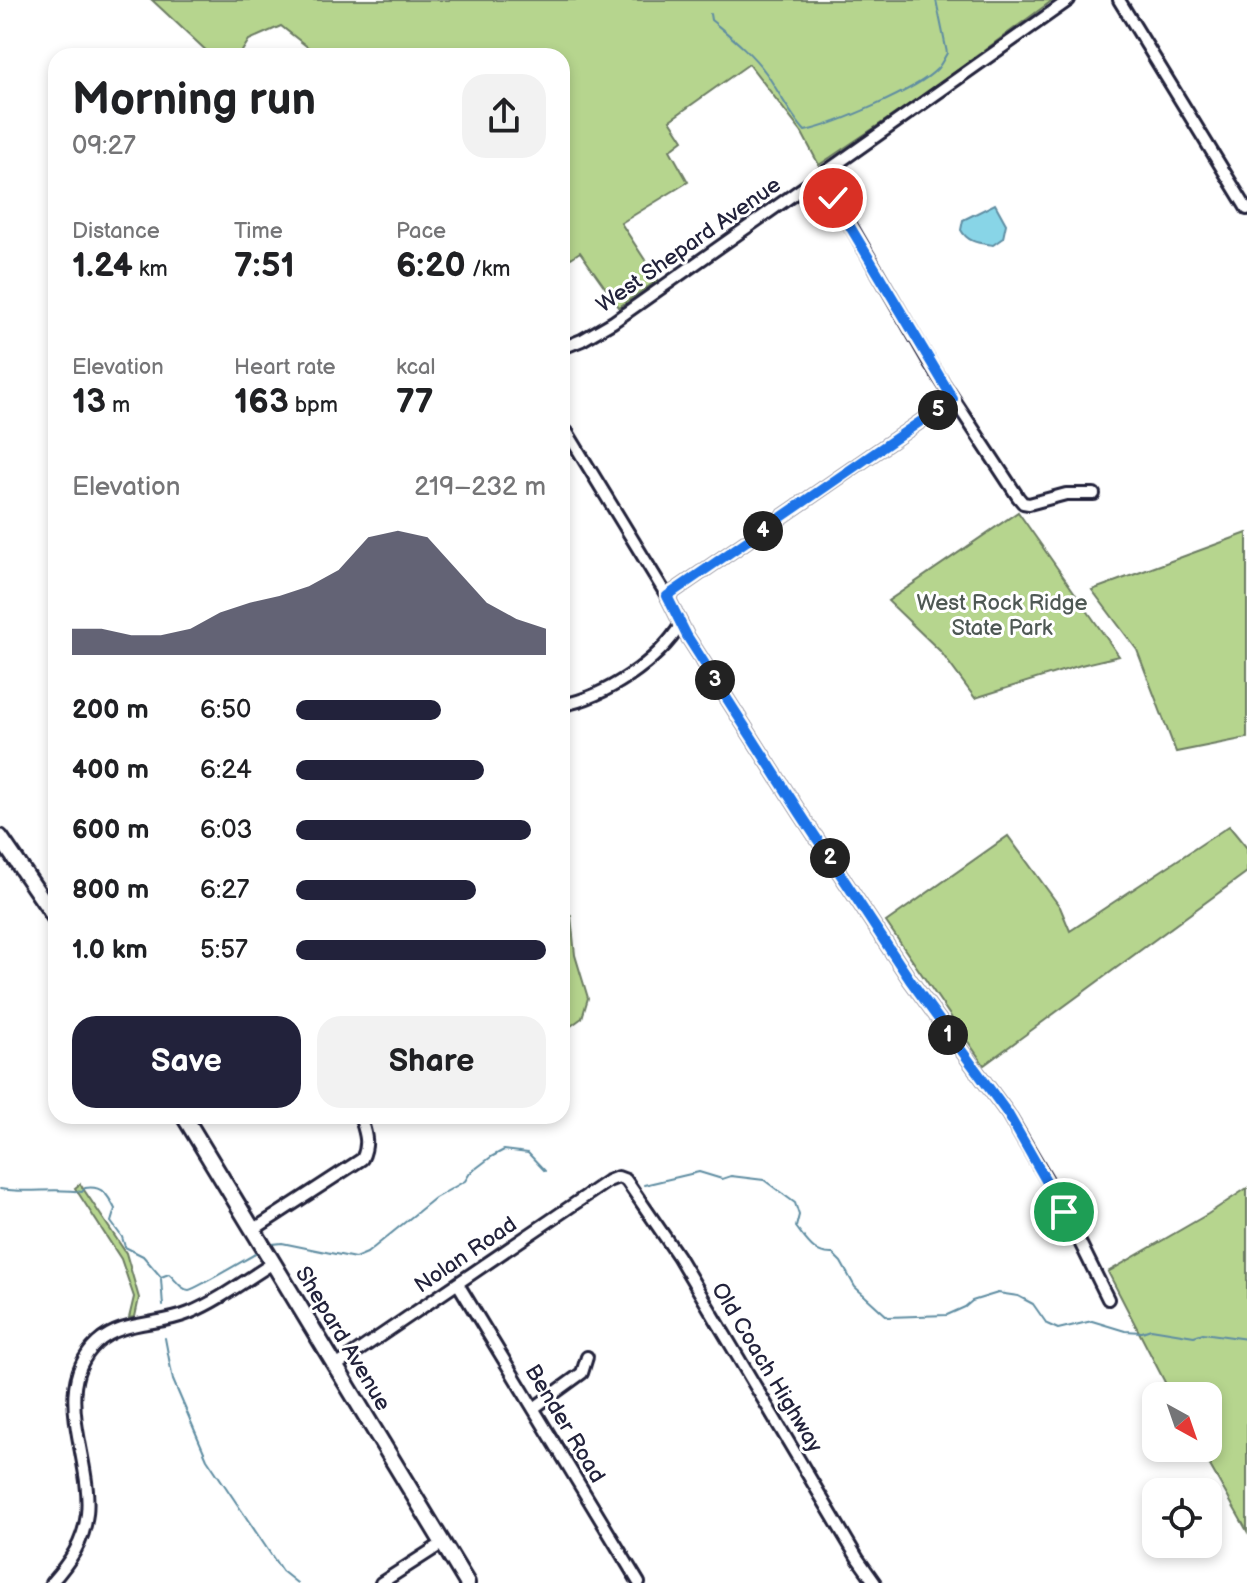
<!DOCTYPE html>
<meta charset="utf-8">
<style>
body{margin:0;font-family:"Balsamiq Sans",sans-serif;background:#f2f2f2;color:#202124;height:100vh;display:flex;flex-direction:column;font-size:30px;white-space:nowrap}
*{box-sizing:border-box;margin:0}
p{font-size:26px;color:#757577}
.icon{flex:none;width:44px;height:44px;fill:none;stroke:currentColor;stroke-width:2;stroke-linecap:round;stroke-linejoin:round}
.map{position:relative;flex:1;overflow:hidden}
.side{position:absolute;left:48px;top:48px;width:522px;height:1076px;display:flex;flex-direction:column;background:#fff;border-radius:24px;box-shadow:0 4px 12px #0003}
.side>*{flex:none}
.needle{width:52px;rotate:140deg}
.tools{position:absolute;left:1142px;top:1382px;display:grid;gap:16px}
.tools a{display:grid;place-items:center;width:80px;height:80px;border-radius:16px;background:#fff;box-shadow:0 4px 12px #0003;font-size:40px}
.pin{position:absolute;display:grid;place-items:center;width:68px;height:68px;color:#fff;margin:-34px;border:4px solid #fff;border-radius:50%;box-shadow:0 2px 8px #0007}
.km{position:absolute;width:40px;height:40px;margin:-20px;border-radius:50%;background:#222;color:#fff;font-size:22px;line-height:40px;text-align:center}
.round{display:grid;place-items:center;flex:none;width:84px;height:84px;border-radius:24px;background:#f2f2f2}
.headline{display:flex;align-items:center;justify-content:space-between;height:136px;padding:0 24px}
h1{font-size:44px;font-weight:700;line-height:60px}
.metrics{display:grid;grid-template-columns:repeat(3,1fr);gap:12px;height:136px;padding:8px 24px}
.metrics div{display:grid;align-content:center}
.metrics b{font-size:34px;font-weight:700}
.metrics small{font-size:22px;font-weight:400}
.metrics p{font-size:22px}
.chart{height:224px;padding:16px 24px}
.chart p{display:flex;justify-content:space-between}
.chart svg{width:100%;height:144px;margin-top:8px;fill:#22223b;opacity:.7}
.action{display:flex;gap:16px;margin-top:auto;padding:16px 24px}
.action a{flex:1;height:92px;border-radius:24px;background:#22223b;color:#fff;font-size:32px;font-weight:700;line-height:92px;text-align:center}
.action a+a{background:#f2f2f2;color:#202124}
ul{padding:0 24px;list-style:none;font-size:26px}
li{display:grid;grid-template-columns:128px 96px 1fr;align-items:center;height:60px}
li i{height:20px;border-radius:10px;background:#22223b}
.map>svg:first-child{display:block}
.green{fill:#b6d58e;stroke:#6c7c64;stroke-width:2}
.water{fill:#88d5e7;stroke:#5f8da2;stroke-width:2}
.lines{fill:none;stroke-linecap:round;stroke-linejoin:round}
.stream{stroke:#5f8da2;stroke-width:2}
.minor-casing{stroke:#22223b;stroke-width:16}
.major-casing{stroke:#22223b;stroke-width:20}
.minor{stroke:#fff;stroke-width:10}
.major{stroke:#fff;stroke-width:14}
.route-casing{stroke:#fff;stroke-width:16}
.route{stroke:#1a73e8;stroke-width:10}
.labels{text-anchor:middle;stroke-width:6;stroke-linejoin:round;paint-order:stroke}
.street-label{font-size:22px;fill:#22223b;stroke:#fff}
.park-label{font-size:22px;fill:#4e5854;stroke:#fff}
</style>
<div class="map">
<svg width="1247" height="1583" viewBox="0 0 1247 1583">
<rect width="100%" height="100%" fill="#fff"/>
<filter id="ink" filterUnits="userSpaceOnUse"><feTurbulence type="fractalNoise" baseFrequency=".0125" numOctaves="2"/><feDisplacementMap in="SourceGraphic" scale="16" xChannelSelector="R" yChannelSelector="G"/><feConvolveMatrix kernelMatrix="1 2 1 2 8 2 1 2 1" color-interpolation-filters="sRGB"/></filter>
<g filter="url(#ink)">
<g class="green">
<polygon points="152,0 1053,0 929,91 819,165 802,133 749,64 670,120 683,140 670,150 688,182 621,223 658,280 619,307 580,252 571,258 562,248 562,56 319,56 281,26 249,40 239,56 212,56"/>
<polygon points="1018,512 1119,656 1081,665 975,698 940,651 888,601"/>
<polygon points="1247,533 1247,738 1176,752 1137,650 1092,590"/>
<polygon points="1229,826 1247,848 1247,872 984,1065 886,922 1008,836 1060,907 1070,931"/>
<polygon points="565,907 571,916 575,955 588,998 582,1018 568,1028 562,1024 562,910"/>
<polygon points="80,1184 126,1253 139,1298 135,1317 129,1318 134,1297 121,1259 75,1188"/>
<polygon points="1247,1188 1247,1531 1200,1448 1208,1448 1208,1396 1172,1396 1108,1272 1208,1214"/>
</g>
<path class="water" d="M 995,204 L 1006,224 L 1003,238 L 993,245 C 980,243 968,243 961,230 L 963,220 Z"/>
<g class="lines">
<g class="stream">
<path d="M 710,14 L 711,20 C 730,36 751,52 766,73 C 779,92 789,113 805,131 C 834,125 917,90 937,69 C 941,65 944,58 947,53 L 936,0"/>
<path d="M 644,1185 L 699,1172 L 722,1179 L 731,1176 L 764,1180 L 795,1203 L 799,1215 L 796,1227 C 807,1241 814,1255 833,1254 L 841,1262 L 855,1287 L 888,1317 L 947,1315 L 965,1307 L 972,1301 L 998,1293 L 1018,1296 L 1033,1304 L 1047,1324 L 1058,1329 L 1092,1321 L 1125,1331 L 1142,1332 L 1151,1329 L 1194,1336 L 1203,1333 L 1247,1339"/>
<path d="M 0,1189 C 28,1194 54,1187 82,1192 L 85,1188 C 102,1185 108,1195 115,1209 L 111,1222 L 122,1237 L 125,1247 L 143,1256 L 161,1277 L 169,1274 C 175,1279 181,1290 189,1290 C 194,1290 246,1259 257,1253"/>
<polyline points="272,1244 282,1243 355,1258 367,1253 435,1198 465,1181 470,1173 491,1157 504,1150 528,1153 545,1171"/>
<polyline points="161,1279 163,1306"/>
<polyline points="165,1338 173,1380 207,1459 282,1571 297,1583"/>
</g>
<g class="minor-casing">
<g id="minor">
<polyline points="1119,0 1247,209"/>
<polyline points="818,177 852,228 930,363 1018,497 1023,503 1029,504 1066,494 1094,494"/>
<polyline points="562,348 582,340 613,322 1069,0"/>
<polyline points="567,432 667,596 687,636 800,813 910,980 1008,1114 1060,1202 1108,1299"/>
<polyline points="667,596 953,399"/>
<path d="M 562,705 C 605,697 658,662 681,624"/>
<path d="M 253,1230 L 362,1159 C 370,1143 365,1132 360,1116"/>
<polyline points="458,1284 639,1583"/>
<polyline points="336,1366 608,1181 618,1177 626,1180 678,1256 858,1559 875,1583"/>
<polyline points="534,1408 582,1373 587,1357"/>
<path d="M 51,1583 C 69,1563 84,1542 87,1514 C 93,1459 49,1388 97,1343 C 122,1320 158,1326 189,1313 C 218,1301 246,1280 273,1263"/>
<polyline points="381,1583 443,1543"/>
</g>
</g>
<g class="major-casing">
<g id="major">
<polyline points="0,837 56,919"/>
<polyline points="184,1116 467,1583"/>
</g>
</g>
<use href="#minor" class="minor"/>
<use href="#major" class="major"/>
</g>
</g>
<g class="lines" filter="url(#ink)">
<g class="route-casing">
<polyline id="route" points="833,198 953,399 667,596 687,636 800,813 910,980 1008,1114 1064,1212"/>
</g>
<use href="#route" class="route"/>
</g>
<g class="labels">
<g class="street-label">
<text transform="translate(688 244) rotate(-35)" y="8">West Shepard Avenue</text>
<text transform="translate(465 1254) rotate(-34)" y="8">Nolan Road</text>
<text transform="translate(344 1338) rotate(59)" y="8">Shepard Avenue</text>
<text transform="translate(768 1367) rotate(59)" y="8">Old Coach Highway</text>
<text transform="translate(566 1423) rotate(59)" y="8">Bender Road</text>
</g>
<g class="park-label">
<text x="1002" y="610">West Rock Ridge<tspan x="1002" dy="25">State Park</tspan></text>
</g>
</g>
</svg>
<div class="tools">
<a><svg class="needle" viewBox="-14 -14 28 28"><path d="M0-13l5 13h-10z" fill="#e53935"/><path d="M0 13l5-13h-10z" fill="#757577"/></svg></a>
<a><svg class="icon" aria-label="locate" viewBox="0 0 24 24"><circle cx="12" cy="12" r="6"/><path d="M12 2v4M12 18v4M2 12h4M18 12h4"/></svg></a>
</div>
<div class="pin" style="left:1064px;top:1212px;background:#1e9e55"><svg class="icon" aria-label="arrive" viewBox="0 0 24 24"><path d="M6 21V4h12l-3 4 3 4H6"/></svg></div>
<div class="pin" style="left:833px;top:198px;background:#d93025"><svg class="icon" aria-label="check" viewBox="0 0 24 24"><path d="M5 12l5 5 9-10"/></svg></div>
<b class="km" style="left:948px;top:1035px">1</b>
<b class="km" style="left:830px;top:858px">2</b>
<b class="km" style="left:715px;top:680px">3</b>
<b class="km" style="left:763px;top:531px">4</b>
<b class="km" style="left:938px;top:410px">5</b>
<section class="side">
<div class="headline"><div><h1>Morning run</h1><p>09:27</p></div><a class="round"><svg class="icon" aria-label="share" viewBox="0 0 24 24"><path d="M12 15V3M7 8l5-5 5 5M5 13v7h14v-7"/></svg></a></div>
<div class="metrics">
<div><p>Distance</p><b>1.24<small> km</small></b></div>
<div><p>Time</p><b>7:51</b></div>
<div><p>Pace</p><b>6:20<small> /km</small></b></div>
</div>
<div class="metrics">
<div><p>Elevation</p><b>13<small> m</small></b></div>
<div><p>Heart rate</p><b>163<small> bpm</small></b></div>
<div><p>kcal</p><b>77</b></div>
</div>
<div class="chart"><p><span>Elevation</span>219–232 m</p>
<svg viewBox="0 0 160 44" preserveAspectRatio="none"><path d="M0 44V36L10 36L20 38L30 38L40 36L50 31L60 28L70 26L80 23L90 18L100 8L110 6L120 8L130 18L140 28L150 33L160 36V44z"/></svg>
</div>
<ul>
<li><b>200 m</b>6:50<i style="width:58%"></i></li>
<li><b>400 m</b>6:24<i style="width:75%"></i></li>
<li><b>600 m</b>6:03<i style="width:94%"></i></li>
<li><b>800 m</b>6:27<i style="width:72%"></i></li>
<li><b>1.0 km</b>5:57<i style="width:100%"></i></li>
</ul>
<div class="action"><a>Save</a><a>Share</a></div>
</section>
</div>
